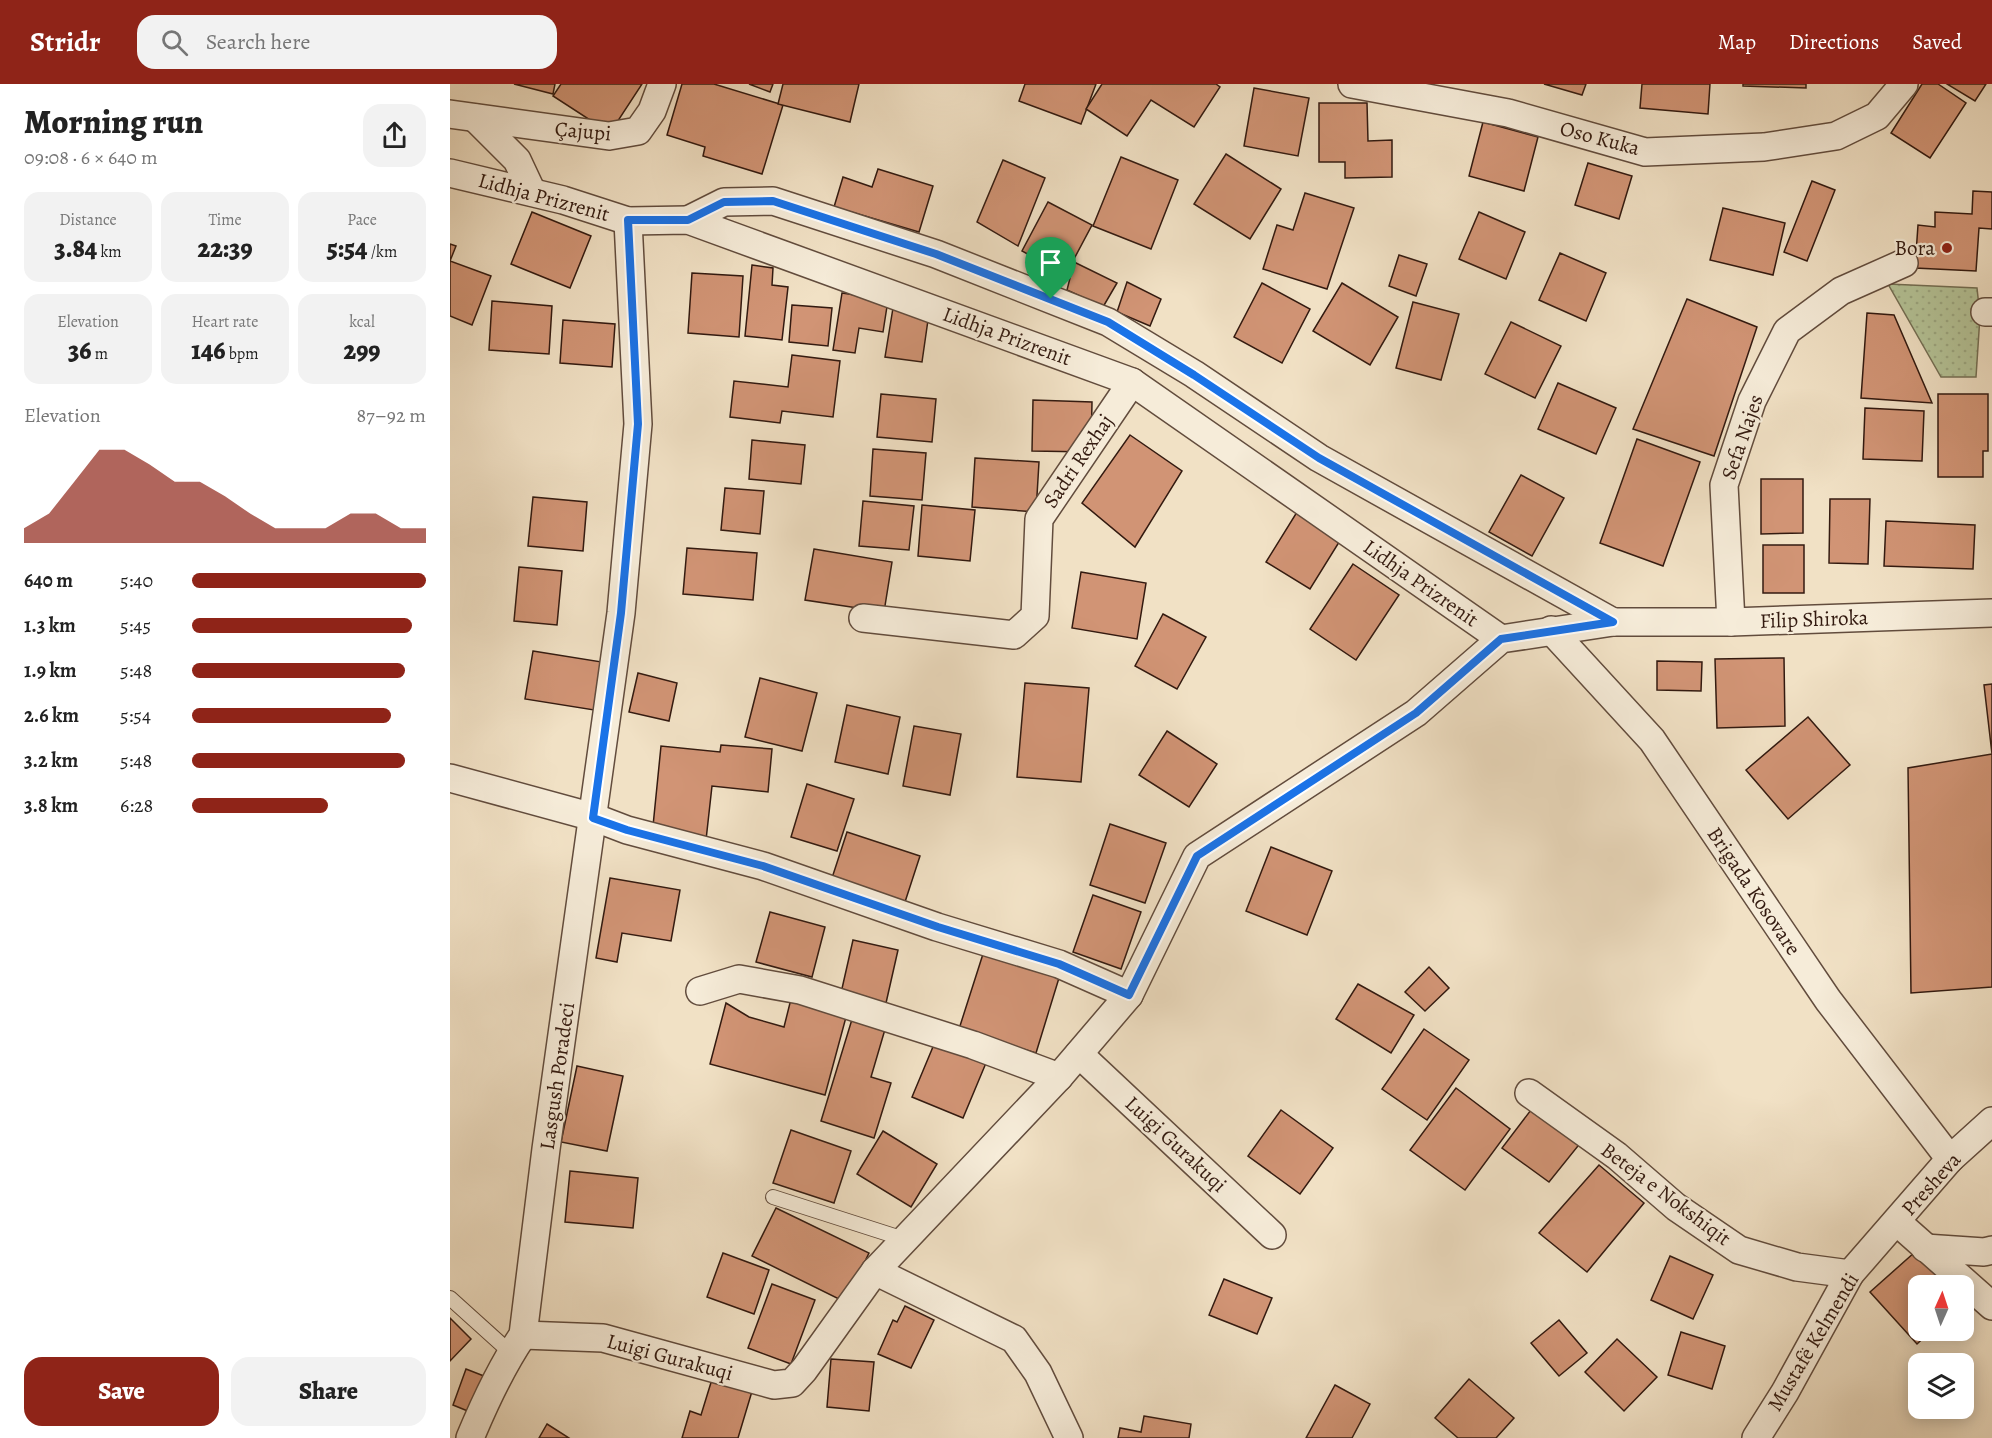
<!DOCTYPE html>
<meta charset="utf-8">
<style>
body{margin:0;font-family:Alegreya,serif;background:#f2f2f2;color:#222;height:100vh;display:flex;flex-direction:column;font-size:22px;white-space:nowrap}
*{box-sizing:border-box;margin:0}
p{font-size:20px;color:#767676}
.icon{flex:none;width:33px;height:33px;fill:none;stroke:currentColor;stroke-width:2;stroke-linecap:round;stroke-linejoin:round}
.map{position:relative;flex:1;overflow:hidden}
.panel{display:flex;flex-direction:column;background:#fff;width:450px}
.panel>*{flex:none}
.needle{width:39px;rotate:3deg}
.tools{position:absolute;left:1458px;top:1191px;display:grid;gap:12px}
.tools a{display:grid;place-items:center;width:66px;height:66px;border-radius:12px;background:#fff;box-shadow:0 3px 15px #0003;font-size:30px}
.pin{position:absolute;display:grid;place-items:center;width:51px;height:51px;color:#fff;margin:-62px -26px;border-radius:50% 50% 50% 0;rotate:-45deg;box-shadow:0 0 6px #0007}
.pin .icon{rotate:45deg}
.round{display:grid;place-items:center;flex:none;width:63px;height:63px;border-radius:18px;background:#f2f2f2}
.overview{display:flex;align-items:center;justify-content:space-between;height:102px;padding:0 24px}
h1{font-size:33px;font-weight:800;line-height:45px}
.figures{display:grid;grid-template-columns:repeat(3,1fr);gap:9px;height:102px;padding:6px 24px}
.figures div{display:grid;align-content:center;border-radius:15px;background:#f2f2f2;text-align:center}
.figures b{font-size:26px;font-weight:800}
.figures small{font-size:16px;font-weight:400}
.figures p{font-size:16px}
.chart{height:168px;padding:12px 24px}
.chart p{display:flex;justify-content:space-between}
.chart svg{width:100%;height:108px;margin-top:6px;fill:#8f2418;opacity:.7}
.primary-button{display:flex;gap:12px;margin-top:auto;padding:12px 24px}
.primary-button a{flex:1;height:69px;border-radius:18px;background:#8f2418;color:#fff;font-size:24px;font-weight:800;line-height:69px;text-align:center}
.primary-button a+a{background:#f2f2f2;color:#222}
ul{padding:0 24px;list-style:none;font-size:20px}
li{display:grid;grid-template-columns:96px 72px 1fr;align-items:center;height:45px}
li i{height:15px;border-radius:8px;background:#8f2418}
header{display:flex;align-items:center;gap:36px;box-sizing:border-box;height:84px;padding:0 30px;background:#8f2418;color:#fff}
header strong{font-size:28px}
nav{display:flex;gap:33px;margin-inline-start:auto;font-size:21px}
.search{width:420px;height:54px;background:#f2f2f2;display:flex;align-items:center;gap:15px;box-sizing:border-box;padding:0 21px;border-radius:18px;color:#767676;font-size:22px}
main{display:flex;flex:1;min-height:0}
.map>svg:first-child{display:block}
.green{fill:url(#green-dots);stroke:#746f54;stroke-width:1.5}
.building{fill:#d19475;stroke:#331a10;stroke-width:1.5}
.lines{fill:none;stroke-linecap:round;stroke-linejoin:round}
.lane-casing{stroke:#624c3d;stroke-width:16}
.street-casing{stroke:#624c3d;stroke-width:30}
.lane{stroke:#f6ecd9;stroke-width:14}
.street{stroke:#f6ecd9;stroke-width:27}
.route-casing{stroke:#fff;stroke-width:12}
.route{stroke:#1a73e8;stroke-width:8}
.poi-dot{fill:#8f2418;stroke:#f6ecd9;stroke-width:2}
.labels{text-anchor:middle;stroke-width:4.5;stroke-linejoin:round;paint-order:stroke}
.street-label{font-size:21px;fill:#331a10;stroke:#f6ecd9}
.poi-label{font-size:21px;fill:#331a10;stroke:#f6ecd9;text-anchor:end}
</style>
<header>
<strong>Stridr</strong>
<div class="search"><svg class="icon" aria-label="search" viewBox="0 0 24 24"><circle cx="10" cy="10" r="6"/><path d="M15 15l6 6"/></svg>Search here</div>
<nav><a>Map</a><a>Directions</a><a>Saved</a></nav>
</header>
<main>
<section class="panel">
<div class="overview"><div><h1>Morning run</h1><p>09:08 · 6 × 640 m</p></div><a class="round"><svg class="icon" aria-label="share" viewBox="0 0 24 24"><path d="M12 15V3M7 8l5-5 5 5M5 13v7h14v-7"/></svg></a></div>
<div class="figures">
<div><p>Distance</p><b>3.84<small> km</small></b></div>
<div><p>Time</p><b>22:39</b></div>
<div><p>Pace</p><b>5:54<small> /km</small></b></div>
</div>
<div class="figures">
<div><p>Elevation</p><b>36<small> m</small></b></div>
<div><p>Heart rate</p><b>146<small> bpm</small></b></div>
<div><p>kcal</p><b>299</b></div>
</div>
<div class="chart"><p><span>Elevation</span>87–92 m</p>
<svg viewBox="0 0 160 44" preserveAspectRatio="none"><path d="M0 44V38L10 32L20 19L30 6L40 6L50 12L60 19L70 19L80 25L90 32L100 38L110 38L120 38L130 32L140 32L150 38L160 38V44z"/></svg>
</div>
<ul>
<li><b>640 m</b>5:40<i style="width:100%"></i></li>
<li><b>1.3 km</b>5:45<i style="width:94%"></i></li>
<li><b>1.9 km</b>5:48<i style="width:91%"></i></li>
<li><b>2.6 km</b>5:54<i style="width:85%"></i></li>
<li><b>3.2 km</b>5:48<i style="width:91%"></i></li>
<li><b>3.8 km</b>6:28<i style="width:58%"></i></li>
</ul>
<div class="primary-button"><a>Save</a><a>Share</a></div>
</section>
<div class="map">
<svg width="1542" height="1354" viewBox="0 0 1542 1354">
<defs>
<pattern id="green-dots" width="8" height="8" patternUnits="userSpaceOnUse" patternTransform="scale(1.5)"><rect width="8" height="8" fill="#b5c498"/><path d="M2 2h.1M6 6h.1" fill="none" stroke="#9ca882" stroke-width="1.8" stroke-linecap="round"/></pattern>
</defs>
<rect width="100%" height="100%" fill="#f1e1c5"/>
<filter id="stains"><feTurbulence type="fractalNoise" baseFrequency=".00333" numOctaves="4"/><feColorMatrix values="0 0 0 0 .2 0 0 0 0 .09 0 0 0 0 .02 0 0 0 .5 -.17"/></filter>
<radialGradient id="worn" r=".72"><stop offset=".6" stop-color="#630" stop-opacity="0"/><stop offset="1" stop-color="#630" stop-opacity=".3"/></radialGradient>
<polygon class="green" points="1438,200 1527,204 1530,232 1526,293 1491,293"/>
<g class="building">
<polygon points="64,0 105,0 103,10"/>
<polygon points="111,0 192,0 160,49 103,12"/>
<polygon points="232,0 264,0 333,21 312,90 253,72 255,63 217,51"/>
<polygon points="299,0 323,0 320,8"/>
<polygon points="333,0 409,0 400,38 328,20"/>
<polygon points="575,0 646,0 631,40 569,17"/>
<polygon points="652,0 766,0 770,3 744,43 701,16 677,52 636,25"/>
<polygon points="1094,0 1136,0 1132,11"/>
<polygon points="1192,0 1260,0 1258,30 1190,24"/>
<polygon points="1293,0 1356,0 1356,4 1293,2"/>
<polygon points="1472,0 1488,0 1516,19 1480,74 1441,49"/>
<polygon points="1497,0 1536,0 1525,17"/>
<polygon points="804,4 859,14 848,72 794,62"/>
<polygon points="869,19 917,19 918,57 942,56 942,93 895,94 895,78 869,78"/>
<polygon points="1033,38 1088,53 1074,107 1019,92"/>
<polygon points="776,70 831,105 800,155 744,120"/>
<polygon points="671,73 728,96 701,165 643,142"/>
<polygon points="553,76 595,94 568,162 527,138"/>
<polygon points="1138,79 1182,92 1169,135 1125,121"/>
<polygon points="428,85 483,102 469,148 384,123 393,93 422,103"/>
<polygon points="1362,97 1385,106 1357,177 1334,168"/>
<polygon points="1523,107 1542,108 1542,145 1529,144 1526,187 1465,184 1468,141 1485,143 1485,128 1522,130"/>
<polygon points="855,109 904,124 877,205 813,185 827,141 843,146"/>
<polygon points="598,118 642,141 624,175 610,167 601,183 572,167"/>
<polygon points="1273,124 1335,139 1323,191 1260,176"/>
<polygon points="82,128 141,152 120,204 61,180"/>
<polygon points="1029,128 1075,148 1056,195 1009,175"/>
<polygon points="0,160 6,162 0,177 41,192 22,241 0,232"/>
<polygon points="1110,169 1156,189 1136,237 1089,216"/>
<polygon points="949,171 977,180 966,212 939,202"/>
<polygon points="624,178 667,199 653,223 617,206"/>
<polygon points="302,181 323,184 322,201 338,203 332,256 295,252"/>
<polygon points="242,189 293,192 289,253 238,249"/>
<polygon points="677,198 711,215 700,242 667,228"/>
<polygon points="812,199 860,225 832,279 784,253"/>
<polygon points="892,199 948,233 920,281 863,247"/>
<polygon points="392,209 438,216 433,248 409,244 405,269 383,266"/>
<polygon points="1237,215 1307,243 1264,372 1183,345"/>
<polygon points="42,217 102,222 99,270 39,266"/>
<polygon points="963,218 1009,230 991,296 946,284"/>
<polygon points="342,221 382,224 378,262 339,258"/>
<polygon points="443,224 479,229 472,278 435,273"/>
<polygon points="1417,229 1444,231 1482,319 1411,314"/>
<polygon points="113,236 165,240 162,283 110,279"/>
<polygon points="1061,238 1111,262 1085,314 1035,290"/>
<polygon points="342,271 390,277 383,333 332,327 330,339 280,333 284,297 338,303"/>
<polygon points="1108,299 1166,324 1146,370 1088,345"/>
<polygon points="431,310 486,315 482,358 427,353"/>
<polygon points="1488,310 1538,310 1538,367 1533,367 1533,393 1488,393"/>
<polygon points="583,316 642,318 641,368 582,367"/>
<polygon points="1415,324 1474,327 1472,377 1413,375"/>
<polygon points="680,351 732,387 685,463 632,419"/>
<polygon points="1187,355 1250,378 1213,482 1150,459"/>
<polygon points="302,356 355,361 351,400 299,395"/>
<polygon points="423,365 476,369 472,416 420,412"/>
<polygon points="525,374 589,378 586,428 522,423"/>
<polygon points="1071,391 1114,414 1082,472 1039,448"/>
<polygon points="1311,395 1353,395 1353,449 1311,450"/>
<polygon points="275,404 314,407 310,450 271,446"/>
<polygon points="83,413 137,418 133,467 78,462"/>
<polygon points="1380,415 1420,415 1418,480 1379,479"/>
<polygon points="413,417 464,422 459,466 409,462"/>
<polygon points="472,421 525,426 520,477 468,472"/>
<polygon points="847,428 891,455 860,505 816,478"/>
<polygon points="1436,437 1525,441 1523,485 1434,482"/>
<rect x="1313" y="461" width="41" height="48"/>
<polygon points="237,464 307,469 303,516 233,510"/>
<polygon points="364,465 442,478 434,528 355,516"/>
<polygon points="903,480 949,511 906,576 860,545"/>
<polygon points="69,483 112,487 107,541 64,537"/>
<polygon points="631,488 696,499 687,555 622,544"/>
<polygon points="713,530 756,553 727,605 685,582"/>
<polygon points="83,567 152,578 144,626 75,615"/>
<polygon points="1334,574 1335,642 1267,644 1265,575"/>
<polygon points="1207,577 1252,578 1251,607 1207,606"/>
<polygon points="188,589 227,599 219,637 179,628"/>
<polygon points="310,594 367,609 352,667 295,653"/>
<polygon points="575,599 639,604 631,698 567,693"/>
<polygon points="1542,600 1542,903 1461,909 1458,684 1542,670 1534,601"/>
<polygon points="397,621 450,633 438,690 385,678"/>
<polygon points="1358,633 1400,681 1338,735 1296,686"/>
<polygon points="464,642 511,650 500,711 453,702"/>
<polygon points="717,647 767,680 739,723 689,691"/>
<polygon points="271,661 322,665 318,708 262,702 256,756 202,752 211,662 270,668"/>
<polygon points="357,700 404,715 387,767 341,753"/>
<polygon points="660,740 716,759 695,819 640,801"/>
<polygon points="397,748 470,772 454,821 381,797"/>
<polygon points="821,763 882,787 857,851 796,827"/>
<polygon points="160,794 230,806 221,857 172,849 167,878 146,874"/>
<polygon points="643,811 691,828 671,885 623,868"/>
<polygon points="320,828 375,843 362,893 306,878"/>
<polygon points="403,856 448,866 436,919 391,909"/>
<polygon points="533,870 609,894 586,969 509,945"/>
<polygon points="979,883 999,904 975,927 955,908"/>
<polygon points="908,900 964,931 941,969 886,935"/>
<polygon points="343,907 399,922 375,1011 260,980 276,919 299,933 334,943"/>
<polygon points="403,932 436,942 421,993 441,999 424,1054 371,1037"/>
<polygon points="974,945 1019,976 977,1036 932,1005"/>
<polygon points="485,958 536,979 513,1034 462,1013"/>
<polygon points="127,982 173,992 157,1067 111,1058"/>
<polygon points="1006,1004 1060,1045 1015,1106 960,1066"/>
<polygon points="1084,1022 1132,1057 1099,1098 1052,1064"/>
<polygon points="831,1026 883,1064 850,1110 798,1072"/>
<polygon points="341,1046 401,1067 384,1119 323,1099"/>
<polygon points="433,1047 487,1080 461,1123 407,1090"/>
<polygon points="1149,1081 1194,1119 1137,1188 1089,1149"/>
<polygon points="120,1087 188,1094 183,1144 115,1138"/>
<polygon points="326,1124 419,1169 395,1218 302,1172"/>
<polygon points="1465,1168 1496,1202 1468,1202 1468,1246 1482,1246 1467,1260 1420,1208"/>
<polygon points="273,1169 319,1186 304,1230 257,1213"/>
<polygon points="1220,1172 1263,1191 1243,1235 1201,1216"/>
<polygon points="774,1195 822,1214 807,1250 759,1231"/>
<polygon points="322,1200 365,1216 341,1280 298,1264"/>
<polygon points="455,1222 484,1236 461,1284 428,1270 443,1236 447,1238"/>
<polygon points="0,1234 21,1255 0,1277"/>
<polygon points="1109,1236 1137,1269 1109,1292 1081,1259"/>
<polygon points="1231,1248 1275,1262 1262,1305 1218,1291"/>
<polygon points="1167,1255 1207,1293 1174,1327 1135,1288"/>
<polygon points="381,1275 424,1278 419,1327 377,1323"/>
<polygon points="16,1285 39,1294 25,1330 3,1321"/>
<polygon points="263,1292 303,1304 288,1354 232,1354 240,1327 251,1331"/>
<polygon points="1019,1295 1064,1334 1046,1354 1008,1354 985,1334"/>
<polygon points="885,1301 920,1320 902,1354 856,1354"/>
<polygon points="694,1332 741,1340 739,1354 668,1354 670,1344 691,1348"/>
<polygon points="97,1340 119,1354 89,1354"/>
</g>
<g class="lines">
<g class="lane-casing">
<g id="lane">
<polyline points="323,1113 454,1155"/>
<polyline points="0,1214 61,1269"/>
</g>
</g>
<g class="street-casing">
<g id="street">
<polyline points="902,0 1058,29 1195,68 1314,63 1386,52 1427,32 1454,0"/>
<polyline points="0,30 159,52 188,47 202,27 212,0"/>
<polyline points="25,34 67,76 82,108"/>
<polyline points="0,89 113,116 178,137 238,136 682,298 1051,555"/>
<polyline points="238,136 274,118 323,117 486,170 658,238 744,290 869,374 1163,538"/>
<polyline points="1535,228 1542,228"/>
<polyline points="413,534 564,551 585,532 589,435 682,298"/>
<polyline points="1281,538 1274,401 1302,317 1337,247 1391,207 1454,179"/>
<polyline points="1101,546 1202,656 1378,916 1500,1075"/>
<polyline points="0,694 143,733 177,746 313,782 487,843 609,880 679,911"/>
<polyline points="250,907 289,895 350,906 523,961 609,993"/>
<polyline points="629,970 822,1151"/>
<polyline points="1079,1009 1167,1072 1226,1123 1289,1166 1347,1183 1400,1190"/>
<polyline points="1447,1138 1542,1222"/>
<polyline points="1475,1164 1534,1168 1542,1166"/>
<polyline points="425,1187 564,1255 588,1289 619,1354"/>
<polyline points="73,1251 153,1254 324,1301 342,1299 354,1286 425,1187 609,993 679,911 747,772 966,629 1051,555 1163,538 1281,538 1542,529"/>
<path d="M 20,1354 C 35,1318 51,1283 73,1251 L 96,1065 L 171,529 L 188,340 L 178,137"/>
<polyline points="1306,1354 1335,1308 1400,1190 1500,1075 1542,1037"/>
</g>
</g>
<use href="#lane" class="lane"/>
<use href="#street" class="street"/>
</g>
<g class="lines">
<g class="route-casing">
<polygon id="route" points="323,117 486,170 658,238 744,291 869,374 1163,538 1051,555 966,629 747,772 679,911 609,880 488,843 313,782 177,746 143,734 171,529 188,340 178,136 238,136 274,118"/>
</g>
<use href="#route" class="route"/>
</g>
<circle class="poi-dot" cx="1497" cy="164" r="6"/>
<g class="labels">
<g class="street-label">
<text transform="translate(133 47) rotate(5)" y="7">Çajupi</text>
<text transform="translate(1150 54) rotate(15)" y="7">Oso Kuka</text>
<text transform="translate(94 113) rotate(15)" y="7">Lidhja Prizrenit</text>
<text transform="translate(557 252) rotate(20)" y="7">Lidhja Prizrenit</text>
<text transform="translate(1292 353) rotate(-71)" y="7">Sefa Najes</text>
<text transform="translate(628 377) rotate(-56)" y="7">Sadri Rexhaj</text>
<text transform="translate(971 499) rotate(35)" y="7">Lidhja Prizrenit</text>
<text transform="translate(1364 535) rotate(-2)" y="7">Filip Shiroka</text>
<text transform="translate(1304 807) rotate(56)" y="7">Brigada Kosovare</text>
<text transform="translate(107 992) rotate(-82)" y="7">Lasgush Poradeci</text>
<text transform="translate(726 1060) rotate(43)" y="7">Luigi Gurakuqi</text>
<text transform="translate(1481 1100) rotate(-48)" y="7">Presheva</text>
<text transform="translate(1216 1110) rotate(37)" y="7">Beteja e Nokshiqit</text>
<text transform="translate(1363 1258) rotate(-59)" y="7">Mustafë Kelmendi</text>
<text transform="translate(220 1273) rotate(15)" y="7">Luigi Gurakuqi</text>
</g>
<g class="poi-label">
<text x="1485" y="171">Bora</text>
</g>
</g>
<rect width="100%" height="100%" filter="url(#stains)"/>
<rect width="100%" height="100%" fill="url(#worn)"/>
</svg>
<div class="tools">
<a><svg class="needle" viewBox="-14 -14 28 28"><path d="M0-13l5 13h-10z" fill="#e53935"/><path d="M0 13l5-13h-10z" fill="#767676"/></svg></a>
<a><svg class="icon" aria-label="layers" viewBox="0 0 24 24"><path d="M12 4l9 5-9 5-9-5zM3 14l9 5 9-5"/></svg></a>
</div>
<div class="pin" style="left:601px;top:215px;background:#1e9e55"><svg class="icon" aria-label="arrive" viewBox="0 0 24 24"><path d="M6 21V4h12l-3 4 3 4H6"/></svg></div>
</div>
</main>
